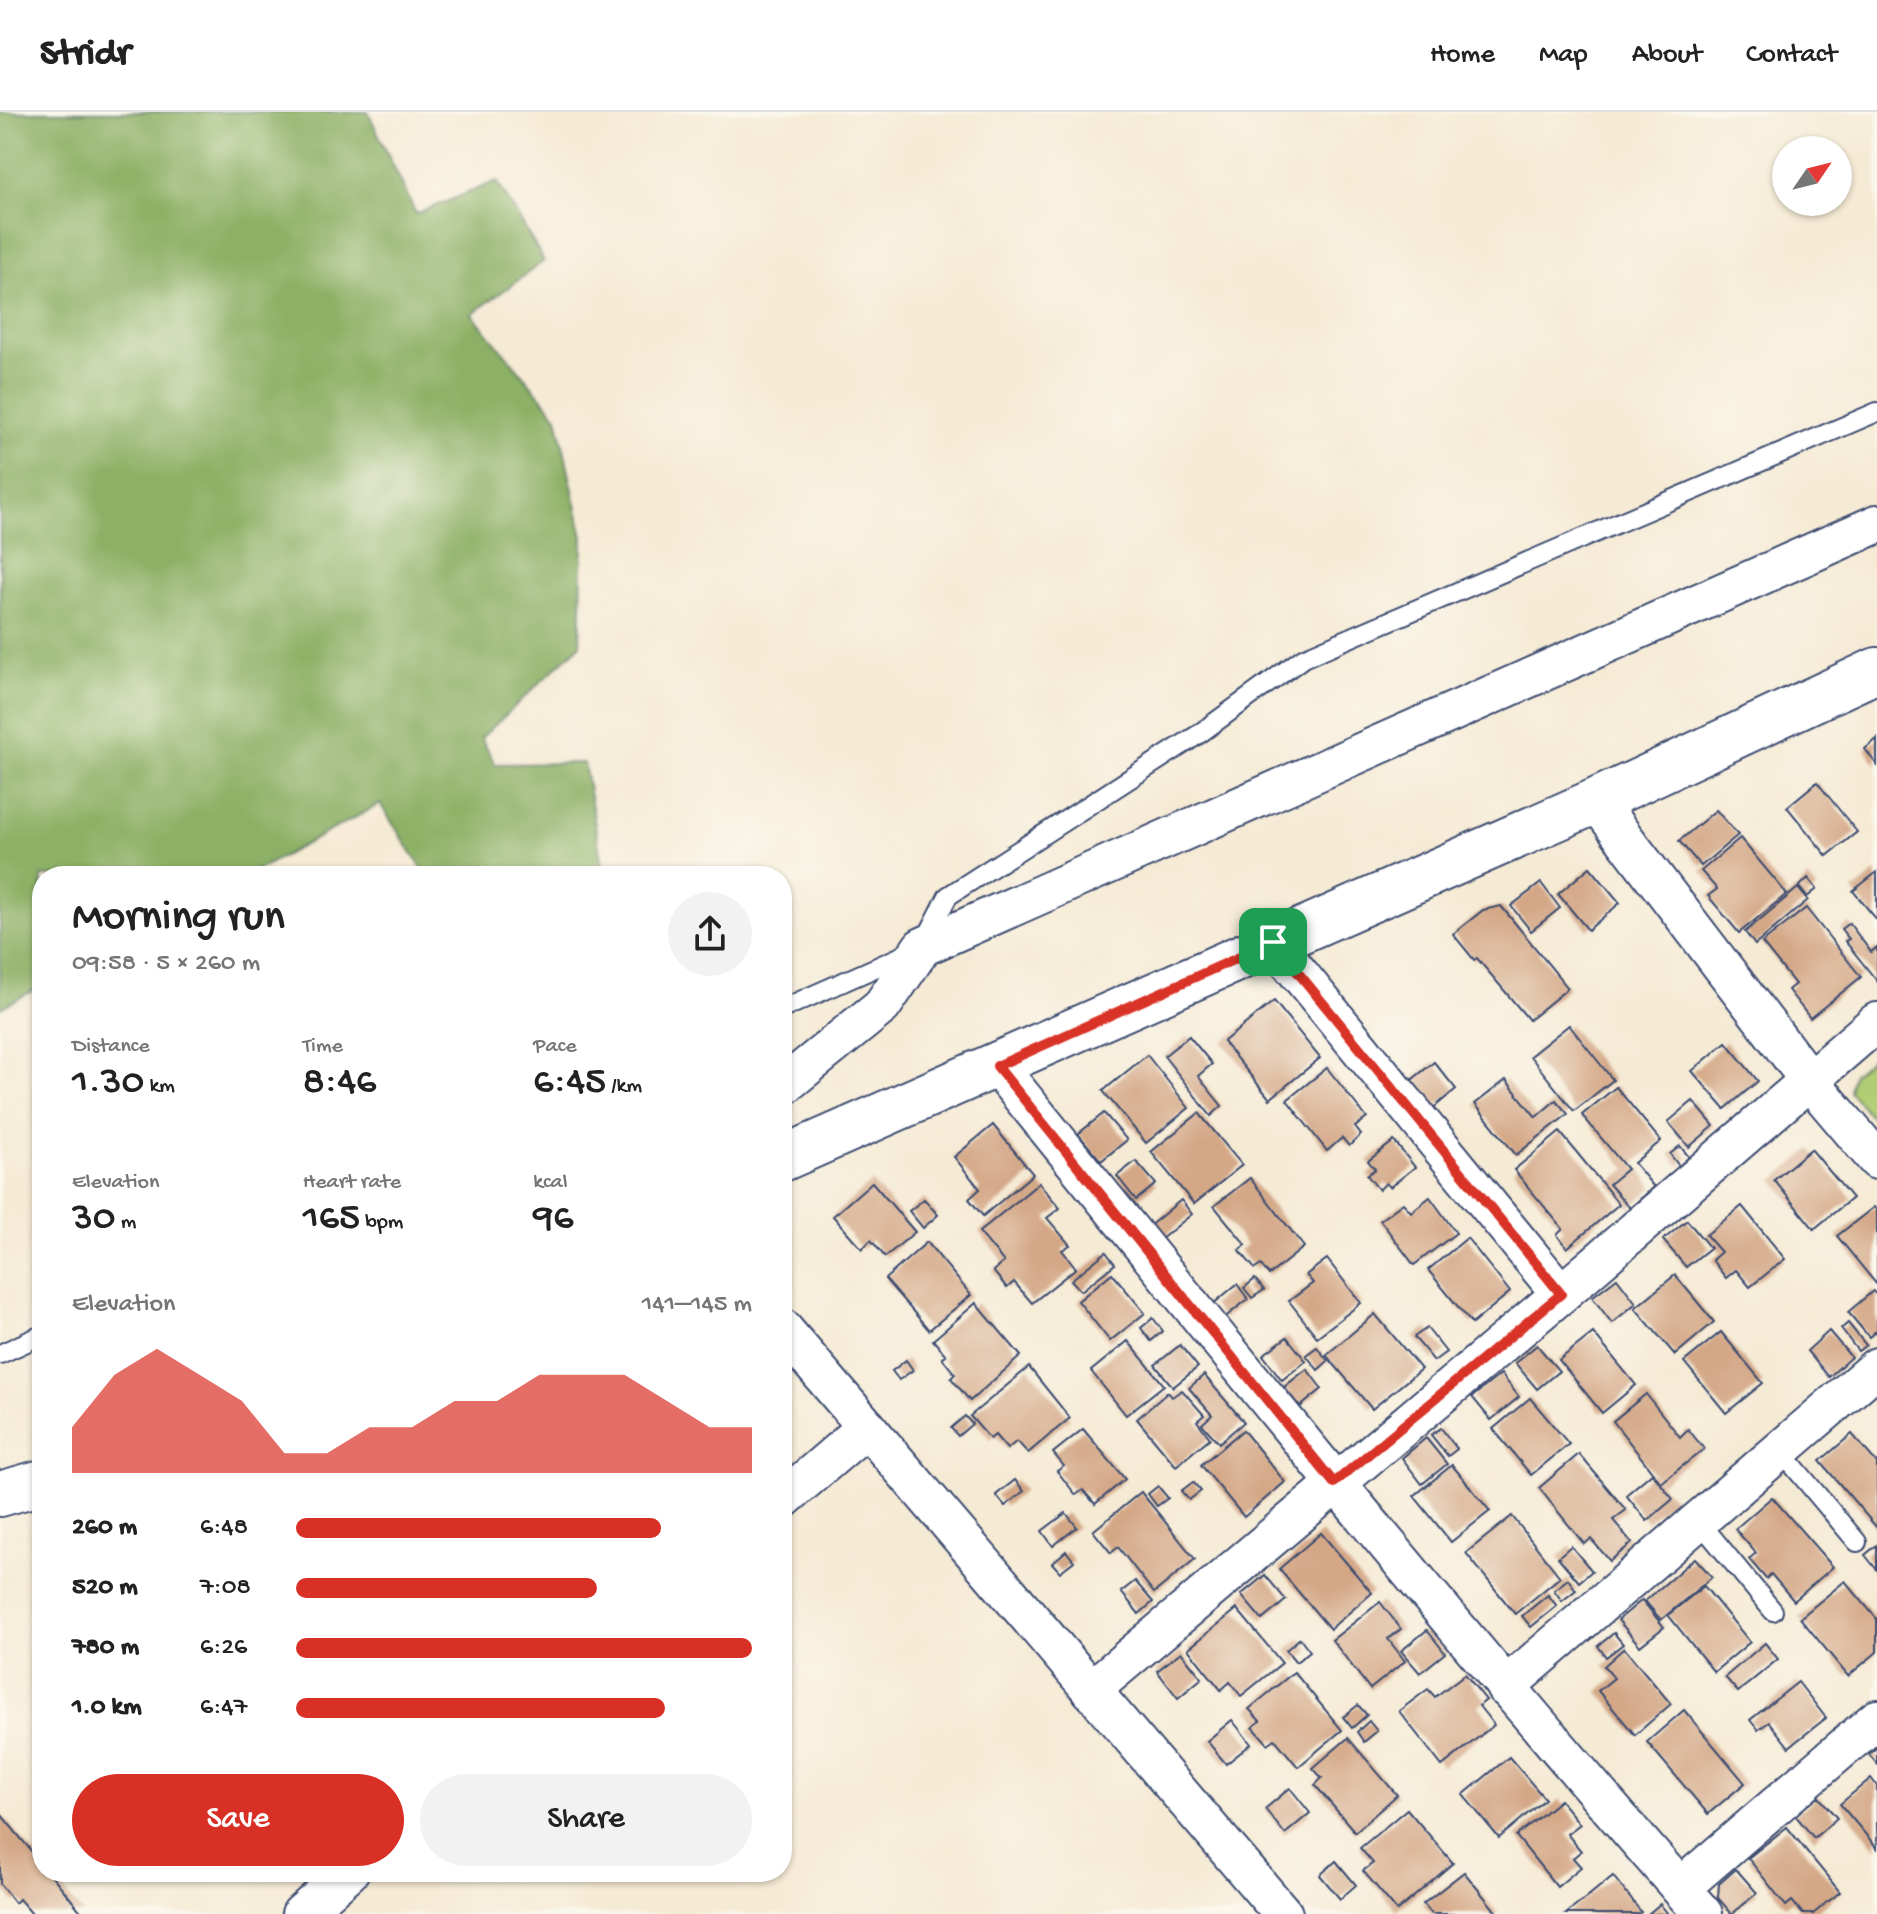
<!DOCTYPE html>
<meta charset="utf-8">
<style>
body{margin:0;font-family:"Gochi Hand",sans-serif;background:#f2f2f2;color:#222;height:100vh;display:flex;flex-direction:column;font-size:30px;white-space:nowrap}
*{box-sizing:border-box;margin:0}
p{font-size:26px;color:#767676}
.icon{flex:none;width:44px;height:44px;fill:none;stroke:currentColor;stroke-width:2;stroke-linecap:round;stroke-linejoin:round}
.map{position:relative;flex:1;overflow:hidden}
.side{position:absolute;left:32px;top:754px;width:760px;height:1016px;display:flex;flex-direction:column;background:#fff;border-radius:32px;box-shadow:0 2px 6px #0004}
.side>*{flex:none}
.needle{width:52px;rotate:55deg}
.buttons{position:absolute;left:1772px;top:24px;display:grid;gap:16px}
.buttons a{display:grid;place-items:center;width:80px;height:80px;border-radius:50%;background:#fff;box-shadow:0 2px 6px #0004;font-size:40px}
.pin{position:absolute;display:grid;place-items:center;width:68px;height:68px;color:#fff;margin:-34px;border-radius:16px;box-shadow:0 4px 12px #0006}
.round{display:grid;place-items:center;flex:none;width:84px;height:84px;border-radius:42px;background:#f2f2f2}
.overview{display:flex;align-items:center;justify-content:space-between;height:136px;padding:0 40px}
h1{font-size:44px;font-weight:600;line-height:60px}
.figures{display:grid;grid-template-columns:repeat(3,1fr);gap:12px;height:136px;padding:8px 40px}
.figures div{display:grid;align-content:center}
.figures b{font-size:40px;font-weight:600}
.figures small{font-size:22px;font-weight:400}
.figures p{font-size:22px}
.chart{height:224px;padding:16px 40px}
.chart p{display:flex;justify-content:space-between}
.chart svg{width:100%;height:144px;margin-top:8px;fill:#d93025;opacity:.7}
.primary-button{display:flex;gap:16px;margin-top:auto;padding:16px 40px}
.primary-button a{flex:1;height:92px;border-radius:48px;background:#d93025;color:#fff;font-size:32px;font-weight:600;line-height:92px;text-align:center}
.primary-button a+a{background:#f2f2f2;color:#222}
ul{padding:0 40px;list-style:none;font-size:26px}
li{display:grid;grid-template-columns:128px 96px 1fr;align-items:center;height:60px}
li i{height:20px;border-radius:10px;background:#d93025}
header{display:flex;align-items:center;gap:48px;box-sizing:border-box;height:112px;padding:0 40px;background:#fff;border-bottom:2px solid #e0e0e0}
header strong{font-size:38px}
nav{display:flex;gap:44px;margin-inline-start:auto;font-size:28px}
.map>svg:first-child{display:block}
.green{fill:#b1cd73;stroke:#667e68;stroke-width:2}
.forest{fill:#8cb065;stroke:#547062;stroke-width:2}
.building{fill:#d4a887}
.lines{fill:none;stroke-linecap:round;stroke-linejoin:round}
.service-casing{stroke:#3c4b70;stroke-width:22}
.minor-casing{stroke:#3c4b70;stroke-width:42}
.tertiary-casing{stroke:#3c4b70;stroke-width:48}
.service{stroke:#fff;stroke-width:18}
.minor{stroke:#fff;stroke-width:38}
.tertiary{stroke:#fff;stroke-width:44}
.route-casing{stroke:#fff;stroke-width:16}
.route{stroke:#d93025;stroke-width:10}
</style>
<header>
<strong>Stridr</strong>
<nav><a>Home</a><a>Map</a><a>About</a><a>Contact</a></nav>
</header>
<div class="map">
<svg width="1877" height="1802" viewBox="0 0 1877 1802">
<rect width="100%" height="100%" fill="#fbf7ec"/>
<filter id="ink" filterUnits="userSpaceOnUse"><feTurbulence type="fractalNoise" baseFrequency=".0125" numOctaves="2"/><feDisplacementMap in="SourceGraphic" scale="16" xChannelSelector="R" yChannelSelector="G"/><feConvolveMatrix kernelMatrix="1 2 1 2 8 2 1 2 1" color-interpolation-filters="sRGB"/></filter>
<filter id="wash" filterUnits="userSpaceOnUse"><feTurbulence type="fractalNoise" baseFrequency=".006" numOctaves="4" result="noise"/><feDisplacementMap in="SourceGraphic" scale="32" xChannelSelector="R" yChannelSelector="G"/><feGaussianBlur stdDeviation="1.8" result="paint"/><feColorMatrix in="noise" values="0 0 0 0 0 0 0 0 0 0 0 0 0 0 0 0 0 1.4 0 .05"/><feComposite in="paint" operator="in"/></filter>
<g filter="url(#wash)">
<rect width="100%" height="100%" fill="#f5ead4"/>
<polygon class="green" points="1877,942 1877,1012 1849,979 1853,962"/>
<polygon class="forest" points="0,0 368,0 416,102 497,69 544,149 472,202 557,304 583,425 580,533 481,626 495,652 584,651 604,764 427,764 380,692 246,764 42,764 42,874 0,896"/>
<g id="blocks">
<g class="building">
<polygon points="1877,627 1877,653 1865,637"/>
<polygon points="1817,670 1857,720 1827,744 1787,695"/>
<polygon points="1716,698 1738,723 1701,754 1679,729"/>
<polygon points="1740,726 1787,782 1739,821 1708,784 1717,777 1701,759"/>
<polygon points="1590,755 1620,791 1588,818 1558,782"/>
<polygon points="1877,760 1877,808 1853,779"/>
<polygon points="1808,766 1817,777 1807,785 1799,775"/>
<polygon points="1541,771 1560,796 1531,819 1511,794"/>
<polygon points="1798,776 1808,788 1755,833 1745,820"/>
<polygon points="1501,794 1568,876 1529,908 1477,846 1474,848 1453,822 1483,798"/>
<polygon points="1806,796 1861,865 1810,906 1788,878 1795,872 1762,831"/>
<polygon points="1849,811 1871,840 1877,835 1877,869 1845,829 1849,827 1841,817"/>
<polygon points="1274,889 1320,946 1270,987 1223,930"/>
<polygon points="1569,913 1613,968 1574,999 1530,944"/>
<polygon points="1189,924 1212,952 1198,964 1222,994 1211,1004 1164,944"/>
<polygon points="1726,930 1758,969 1725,997 1692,959"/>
<polygon points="1147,943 1189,996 1146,1031 1103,979"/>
<polygon points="1434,950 1456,977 1431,998 1408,971"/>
<polygon points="1327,956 1367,1006 1355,1015 1361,1023 1349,1034 1342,1026 1327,1039 1287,988"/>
<polygon points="1506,968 1536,1005 1556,988 1568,1002 1516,1043 1475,992"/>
<polygon points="1616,975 1661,1029 1634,1051 1654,1075 1630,1096 1609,1072 1627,1057 1582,1003"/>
<polygon points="1693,989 1714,1014 1689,1035 1668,1010"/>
<polygon points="1104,1001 1127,1028 1101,1049 1078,1022"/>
<polygon points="1199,1001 1242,1053 1194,1092 1151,1040"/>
<polygon points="993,1013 1033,1062 983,1104 969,1087 980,1077 954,1045"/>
<polygon points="1560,1020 1619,1092 1567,1136 1557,1123 1563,1117 1514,1058"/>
<polygon points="1394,1029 1415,1055 1390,1075 1386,1071 1379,1078 1367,1063 1375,1057 1368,1049"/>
<polygon points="1680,1034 1689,1045 1679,1054 1670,1042"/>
<polygon points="1811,1037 1852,1086 1814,1117 1774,1068"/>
<polygon points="1136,1049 1156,1072 1136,1088 1117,1064"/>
<polygon points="1250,1066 1304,1135 1269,1163 1261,1153 1255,1157 1239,1138 1246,1133 1214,1094"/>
<polygon points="872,1070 915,1120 885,1145 871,1128 862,1137 833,1104"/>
<polygon points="1039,1071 1060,1096 1047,1106 1070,1133 1062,1138 1076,1156 1032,1191 1014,1170 1007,1176 993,1159 1004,1150 979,1120"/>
<polygon points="1430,1085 1456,1121 1414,1153 1380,1108 1403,1091 1411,1100"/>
<polygon points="924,1087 938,1103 923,1116 909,1099"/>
<polygon points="1181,1088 1192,1102 1160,1128 1148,1115"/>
<polygon points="1742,1094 1785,1147 1750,1175 1736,1158 1726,1166 1712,1148 1721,1140 1706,1123"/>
<polygon points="1874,1095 1877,1099 1877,1173 1837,1124"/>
<polygon points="1687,1108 1710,1136 1686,1155 1663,1128"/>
<polygon points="1467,1126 1510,1180 1472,1212 1428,1158"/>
<polygon points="927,1130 971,1183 929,1218 885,1167"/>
<polygon points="1106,1140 1115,1152 1081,1179 1071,1168"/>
<polygon points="1327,1147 1361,1191 1317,1225 1289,1189 1313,1171 1306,1163"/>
<polygon points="1112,1161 1145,1201 1110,1229 1078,1189"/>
<polygon points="1675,1163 1714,1210 1675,1243 1635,1196"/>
<polygon points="1617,1166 1636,1191 1612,1211 1592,1185"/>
<polygon points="1255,1167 1264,1178 1252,1186 1244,1176"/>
<polygon points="1237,1172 1248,1187 1223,1207 1212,1193"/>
<polygon points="1873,1179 1877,1184 1877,1218 1869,1225 1848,1200"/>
<polygon points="976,1191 1021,1244 970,1289 951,1266 955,1262 942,1246 946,1243 933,1228"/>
<polygon points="1375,1202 1421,1257 1372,1297 1326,1243"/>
<polygon points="1153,1206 1163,1219 1151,1229 1141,1216"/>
<polygon points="1848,1211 1866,1233 1858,1239 1841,1217"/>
<polygon points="1427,1216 1446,1240 1434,1249 1414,1225"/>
<polygon points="1829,1219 1851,1245 1829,1265 1807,1239"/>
<polygon points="1721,1220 1763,1271 1726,1301 1684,1250"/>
<polygon points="1593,1221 1636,1273 1602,1301 1559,1248"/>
<polygon points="1287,1225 1306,1249 1282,1268 1263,1243"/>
<polygon points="1128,1229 1164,1273 1126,1303 1091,1259"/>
<polygon points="1180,1233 1198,1255 1173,1275 1155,1253"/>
<polygon points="1537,1233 1559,1259 1537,1277 1515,1251"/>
<polygon points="1317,1235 1328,1249 1318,1258 1306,1243"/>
<polygon points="906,1248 913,1258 899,1268 892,1259"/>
<polygon points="1029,1255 1070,1306 1028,1341 1017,1329 1007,1337 995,1323 990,1327 970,1304"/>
<polygon points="1307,1257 1322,1277 1300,1295 1284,1275"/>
<polygon points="1501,1262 1519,1285 1491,1308 1472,1285"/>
<polygon points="1204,1263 1244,1310 1219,1331 1202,1312 1212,1303 1189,1276"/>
<polygon points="1182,1278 1204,1303 1197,1309 1210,1326 1176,1354 1137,1307 1168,1280 1172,1285"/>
<polygon points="1646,1282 1680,1325 1688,1317 1704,1337 1661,1371 1613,1309"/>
<polygon points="1530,1286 1569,1332 1531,1363 1493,1317"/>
<polygon points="965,1304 972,1312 958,1324 951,1316"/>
<polygon points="1441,1316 1457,1337 1448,1344 1431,1323"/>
<polygon points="1083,1317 1125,1367 1095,1392 1083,1378 1076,1383 1057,1359 1064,1354 1053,1341"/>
<polygon points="1243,1318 1285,1370 1244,1405 1201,1353"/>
<polygon points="1852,1322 1877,1351 1877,1416 1820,1349"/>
<polygon points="1426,1326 1447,1352 1422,1372 1402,1346"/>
<polygon points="1579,1342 1626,1398 1613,1408 1632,1431 1610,1449 1591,1427 1584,1432 1539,1376"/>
<polygon points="1452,1353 1490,1399 1451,1430 1414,1384"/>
<polygon points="1652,1361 1673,1387 1647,1409 1626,1383"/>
<polygon points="1015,1368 1024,1379 1005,1394 996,1383"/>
<polygon points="1193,1370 1201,1379 1189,1388 1181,1379"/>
<polygon points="1158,1374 1168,1386 1157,1394 1148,1382"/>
<polygon points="1141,1380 1195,1447 1154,1481 1118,1435 1111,1441 1093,1419"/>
<polygon points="1772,1385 1833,1455 1794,1489 1771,1462 1766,1467 1749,1447 1756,1441 1735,1417"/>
<polygon points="1066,1401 1077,1415 1053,1434 1042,1419"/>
<polygon points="1512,1404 1560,1465 1515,1502 1466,1441"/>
<polygon points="1321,1421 1372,1481 1330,1517 1279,1457"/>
<polygon points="1877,1433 1877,1458 1865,1443"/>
<polygon points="1571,1434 1592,1459 1579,1470 1558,1445"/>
<polygon points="1066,1439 1074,1449 1060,1460 1052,1451"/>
<polygon points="1695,1446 1712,1465 1661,1508 1645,1489"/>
<polygon points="1265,1463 1286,1488 1262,1508 1241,1483"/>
<polygon points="1568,1467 1576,1478 1562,1489 1554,1478"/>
<polygon points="1135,1469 1153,1490 1139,1502 1121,1480"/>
<polygon points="1845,1469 1877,1507 1877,1540 1848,1564 1800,1506"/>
<polygon points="1704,1474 1750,1530 1714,1560 1668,1503"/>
<polygon points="1548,1483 1557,1494 1531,1515 1522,1504"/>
<polygon points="1642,1488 1664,1515 1640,1534 1618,1508"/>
<polygon points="1380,1490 1401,1517 1388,1527 1405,1549 1370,1577 1332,1528"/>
<polygon points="1237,1497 1282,1551 1241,1584 1230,1570 1221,1578 1188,1537"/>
<polygon points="1427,1518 1445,1541 1420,1561 1401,1539"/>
<polygon points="1614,1521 1623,1532 1606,1545 1598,1534"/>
<polygon points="1300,1526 1310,1539 1296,1550 1286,1538"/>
<polygon points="1765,1531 1778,1547 1738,1580 1725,1565"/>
<polygon points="1624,1536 1671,1592 1635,1623 1598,1579 1614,1566 1604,1554"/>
<polygon points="1181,1540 1202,1566 1178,1586 1157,1559"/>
<polygon points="1294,1560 1342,1618 1298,1655 1275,1627 1268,1632 1253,1615 1260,1609 1249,1597"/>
<polygon points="1465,1562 1486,1588 1479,1594 1494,1613 1442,1654 1399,1599 1428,1577 1435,1585"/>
<polygon points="1798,1570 1826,1606 1789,1635 1769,1610 1758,1618 1750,1608"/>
<polygon points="1358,1593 1367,1603 1352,1616 1343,1605"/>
<polygon points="1684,1598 1745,1671 1708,1702 1647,1630"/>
<polygon points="1232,1608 1251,1632 1226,1652 1207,1629"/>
<polygon points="1369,1609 1377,1619 1364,1630 1357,1620"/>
<polygon points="1348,1626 1397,1683 1355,1720 1315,1673 1322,1666 1313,1656"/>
<polygon points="1877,1635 1877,1652 1869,1642"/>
<polygon points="1509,1645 1545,1687 1499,1726 1463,1683"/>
<polygon points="1871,1666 1877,1674 1877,1736 1840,1692"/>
<polygon points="1290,1676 1310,1701 1285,1722 1265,1697"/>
<polygon points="1818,1684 1837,1706 1814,1726 1795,1703"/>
<polygon points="1560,1688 1580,1712 1567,1722 1581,1739 1573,1746 1581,1755 1557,1775 1516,1724"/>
<polygon points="1407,1697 1453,1751 1397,1799 1363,1759 1373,1751 1360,1736"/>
<polygon points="0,1701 42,1752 42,1760 49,1760 83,1802 32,1802 19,1787 15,1791 0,1772"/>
<polygon points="1787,1715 1840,1780 1813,1802 1803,1802 1792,1789 1786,1794 1748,1746"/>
<polygon points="1336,1749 1356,1773 1340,1787 1320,1763"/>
<polygon points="1736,1757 1757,1781 1732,1802 1718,1786 1719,1772"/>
<polygon points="1464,1760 1498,1802 1432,1802 1423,1792"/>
<polygon points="1613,1764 1641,1800 1638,1802 1566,1802"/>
<polygon points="1660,1792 1668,1802 1648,1802"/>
</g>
</g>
</g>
<g filter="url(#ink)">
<use href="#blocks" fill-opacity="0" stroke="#3c4b70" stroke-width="2"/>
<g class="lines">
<g class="service-casing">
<g id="service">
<polyline points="782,897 922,835 948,784 1199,622 1303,546 1877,300"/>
<polyline points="0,1242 42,1223"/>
<polyline points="1780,1338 1857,1430"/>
<polyline points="1698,1408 1773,1499"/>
</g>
</g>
<g class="minor-casing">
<g id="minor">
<polyline points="1596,689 1809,968 1877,1048"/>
<polyline points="1273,830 1561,1182"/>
<path d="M 997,954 C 1228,1240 1459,1526 1703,1802"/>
<polyline points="782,975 882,894 922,835 1877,412"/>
<polyline points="782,1216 1283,1802"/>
<polyline points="782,1388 867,1315"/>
<polyline points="1505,1575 1877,1255"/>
<polyline points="1091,1578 1561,1182 1877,910"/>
<polyline points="1680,1776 1877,1607"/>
<polyline points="301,1802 349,1760"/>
</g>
</g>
<g class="tertiary-casing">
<g id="tertiary">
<polyline points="782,1047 1596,689 1877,558"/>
<polyline points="0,1382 42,1370"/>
</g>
</g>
<use href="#service" class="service"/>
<use href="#minor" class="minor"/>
<use href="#tertiary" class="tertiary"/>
</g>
</g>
<g class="lines" filter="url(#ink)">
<g class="route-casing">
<polygon id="route" points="1273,830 1561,1182 1334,1371 997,954"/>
</g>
<use href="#route" class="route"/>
</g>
</svg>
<div class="buttons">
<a><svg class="needle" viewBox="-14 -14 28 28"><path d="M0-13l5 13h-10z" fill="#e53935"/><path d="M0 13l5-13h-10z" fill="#767676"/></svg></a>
</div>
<div class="pin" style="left:1273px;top:830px;background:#1e9e55"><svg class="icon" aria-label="arrive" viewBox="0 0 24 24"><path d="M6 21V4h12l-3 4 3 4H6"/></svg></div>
<section class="side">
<div class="overview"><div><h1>Morning run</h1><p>09:58 · 5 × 260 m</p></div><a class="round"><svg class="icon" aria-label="share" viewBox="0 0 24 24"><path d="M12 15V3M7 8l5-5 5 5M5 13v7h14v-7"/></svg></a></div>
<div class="figures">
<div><p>Distance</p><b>1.30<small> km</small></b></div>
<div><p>Time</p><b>8:46</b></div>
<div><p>Pace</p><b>6:45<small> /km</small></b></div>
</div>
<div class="figures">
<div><p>Elevation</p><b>30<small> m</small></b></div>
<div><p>Heart rate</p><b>165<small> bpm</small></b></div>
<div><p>kcal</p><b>96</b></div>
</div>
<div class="chart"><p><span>Elevation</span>141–145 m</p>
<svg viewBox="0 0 160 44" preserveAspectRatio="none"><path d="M0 44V30L10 14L20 6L30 14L40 22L50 38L60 38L70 30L80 30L90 22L100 22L110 14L120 14L130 14L140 22L150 30L160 30V44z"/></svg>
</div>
<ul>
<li><b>260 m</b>6:48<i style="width:80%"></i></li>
<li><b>520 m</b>7:08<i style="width:66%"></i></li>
<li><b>780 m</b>6:26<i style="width:100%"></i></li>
<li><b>1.0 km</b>6:47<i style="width:81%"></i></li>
</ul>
<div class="primary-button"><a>Save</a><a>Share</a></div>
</section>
</div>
